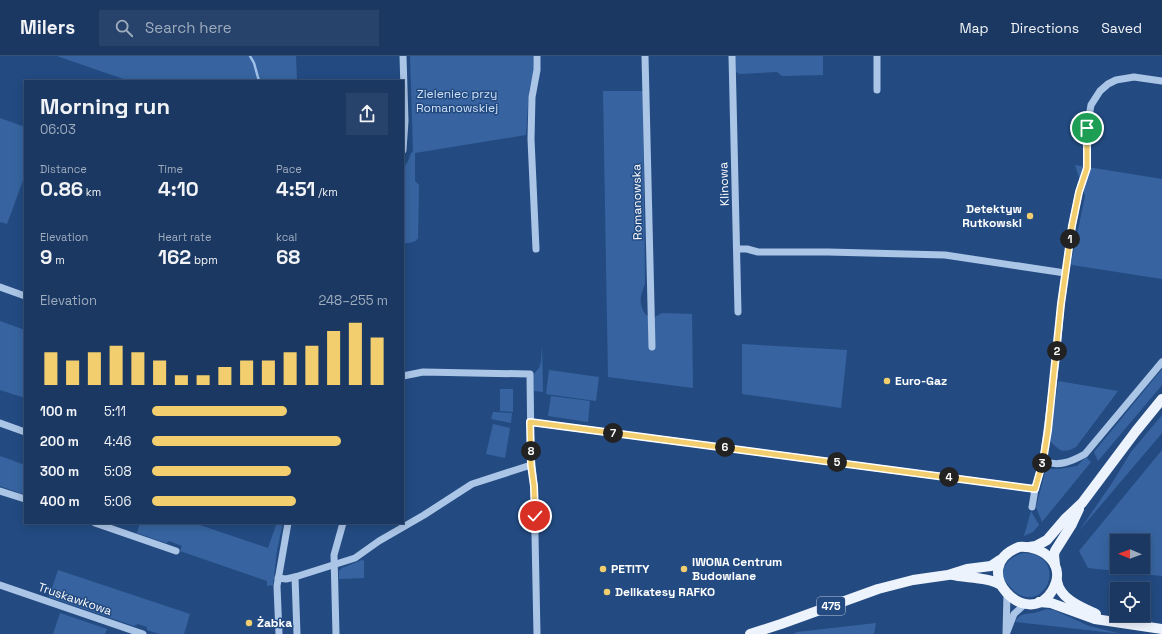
<!DOCTYPE html>
<meta charset="utf-8">
<style>
body{margin:0;font-family:"Space Grotesk",sans-serif;background:#27436b;color:#f1f3f6;height:100vh;display:flex;flex-direction:column;font-size:15px;white-space:nowrap}
*{box-sizing:border-box;margin:0}
p{font-size:13px;color:#9facbe}
.icon{flex:none;width:22px;height:22px;fill:none;stroke:currentColor;stroke-width:2;stroke-linecap:round;stroke-linejoin:round}
.map{position:relative;flex:1;overflow:hidden}
.drawer{position:absolute;left:24px;top:24px;width:380px;height:444px;display:flex;flex-direction:column;background:#1a3862;border-radius:0px;box-shadow:0 2px 10px #0003,0 0 0 1px #385277}
.drawer>*{flex:none}
.needle{width:26px;rotate:271deg}
.buttons{position:absolute;left:1110px;top:478px;display:grid;gap:8px}
.buttons a{display:grid;place-items:center;width:40px;height:40px;border-radius:0px;background:#1a3862;box-shadow:0 2px 10px #0003,0 0 0 1px #385277;font-size:20px}
.pin{position:absolute;display:grid;place-items:center;width:34px;height:34px;color:#fff;margin:-17px;border:2px solid #fff;border-radius:50%;box-shadow:0 1px 4px #0007}
.km{position:absolute;width:20px;height:20px;margin:-10px;border-radius:50%;background:#222;color:#fff;font-size:11px;line-height:20px;text-align:center}
.round{display:grid;place-items:center;flex:none;width:42px;height:42px;border-radius:0px;background:#27436b}
.summary{display:flex;align-items:center;justify-content:space-between;height:68px;padding:0 16px}
h1{font-size:22px;font-weight:700;line-height:30px}
.figures{display:grid;grid-template-columns:repeat(3,1fr);gap:6px;height:68px;padding:4px 16px}
.figures div{display:grid;align-content:center}
.figures b{font-size:20px;font-weight:700}
.figures small{font-size:11px;font-weight:400}
.figures p{font-size:11px}
.chart{height:112px;padding:8px 16px}
.chart p{display:flex;justify-content:space-between}
.chart svg{width:100%;height:72px;margin-top:4px;stroke:#f2ce6e;stroke-width:6}
ul{padding:0 16px;list-style:none;font-size:13px}
li{display:grid;grid-template-columns:64px 48px 1fr;align-items:center;height:30px}
li i{height:10px;border-radius:5px;background:#f2ce6e}
header{display:flex;align-items:center;gap:24px;box-sizing:border-box;height:56px;padding:0 20px;background:#1a3862;border-bottom:1px solid #385277}
header strong{font-size:19px}
nav{display:flex;gap:22px;margin-inline-start:auto;font-size:14px}
.search{width:280px;height:36px;background:#27436b;display:flex;align-items:center;gap:10px;box-sizing:border-box;padding:0 14px;border-radius:0px;color:#9facbe;font-size:15px}
.map>svg:first-child{display:block}
.green{fill:#3764a0;fill-rule:evenodd}
.lines{fill:none;stroke-linecap:round;stroke-linejoin:round}
.stream{stroke:#9fc0e8;stroke-width:2.5}
.minor{stroke:#abc5e7;stroke-width:7}
.major{stroke:#edf3fd;stroke-width:10}
.route-casing{stroke:#fff;stroke-width:8}
.route{stroke:#f2ce6e;stroke-width:5}
.poi-dot{fill:#f2ce6e;stroke:#234b82;stroke-width:1.5}
.labels{text-anchor:middle;stroke-width:3;stroke-linejoin:round;paint-order:stroke}
.shield{fill:#234b82;stroke:#bdc9da;stroke-width:1}
.shield-label{font-size:11px;font-weight:bold;fill:#fff}
.park-label{font-size:12px;fill:#cee0f6;stroke:#234b82}
.street-label{font-size:12px;fill:#fff;stroke:#234b82}
.poi-label{font-size:12px;font-weight:bold;fill:#fff;stroke:#234b82;text-anchor:start}
</style>
<header>
<strong>Milers</strong>
<div class="search"><svg class="icon" aria-label="search" viewBox="0 0 24 24"><circle cx="10" cy="10" r="6"/><path d="M15 15l6 6"/></svg>Search here</div>
<nav><a>Map</a><a>Directions</a><a>Saved</a></nav>
</header>
<div class="map">
<svg width="1162" height="578" viewBox="0 0 1162 578">
<rect width="100%" height="100%" fill="#234b82"/>
<g class="green">
<polygon points="57,0 296,0 297,25 129,25"/>
<path d="M 410,0 L 533,0 L 534,15 L 529,34 L 526,79 L 415,97 L 415,125 L 419,129 L 418,182 C 415,187 409,187 403,187 L 403,113 L 408,105 L 411,97 L 413,96 Z"/>
<polygon points="735,0 823,0 823,19 782,20 777,16 740,18 736,16"/>
<path d="M 603,35 L 643,35 L 645,228 C 640,240 638,248 646,259 L 655,261 L 662,257 L 692,258 L 693,332 L 608,321 Z"/>
<polygon points="0,62 25,71 25,119 7,168 0,166"/>
<polygon points="1075,109 1162,123 1162,223 1072,209 1071,207 1085,140"/>
<polygon points="0,265 25,274 25,342 0,334"/>
<polygon points="542,288 543,336 534,335 533,319 539,312 541,306"/>
<polygon points="742,288 847,294 841,352 742,338"/>
<polygon points="1162,313 1162,329 1098,405 1094,396"/>
<polygon points="549,314 599,321 596,345 546,338"/>
<path d="M 1058,325 L 1118,335 L 1076,391 C 1062,398 1060,395 1050,385 Z"/>
<polygon points="500,333 513,333 513,356 500,355"/>
<polygon points="551,340 590,345 588,366 548,360"/>
<polygon points="493,356 512,357 511,367 491,363"/>
<polygon points="1162,359 1162,377 1079,475 1112,427 1131,396"/>
<polygon points="493,368 510,372 505,402 486,398"/>
<path d="M 1162,394 L 1162,520 L 1088,512 L 1079,495 ZM 1117,485 L 1143,485 L 1143,511 L 1117,511 Z"/>
<polygon points="0,400 25,409 25,439 0,430"/>
<polygon points="1086,401 1091,406 1042,466 1036,451 1046,413 1059,413 1077,410"/>
<polygon points="1031,455 1039,469 1033,476 1024,480"/>
<polygon points="140,467 194,467 268,492 276,469 277,469 275,467 283,467 277,494 273,529 267,530 267,525 180,495 182,490 169,485 166,487 137,477"/>
<path d="M 1024,497 C 1066,498 1050,552 1020,539 C 1012,536 1009,527 1002,523 C 1003,508 1010,500 1024,497 Z"/>
<polygon points="362,504 364,505 364,522 339,523 339,515 342,512"/>
<polygon points="58,514 190,558 184,578 159,578 147,574 147,571 138,568 134,570 49,541"/>
<path d="M 1047,553 L 1054,554 L 1089,570 L 1122,578 L 1015,566 C 1020,555 1029,559 1038,556 C 1041,555 1044,554 1047,553 Z"/>
<polygon points="60,557 107,573 105,578 53,578"/>
<polygon points="876,567 874,578 793,578 797,576"/>
</g>
<g class="lines">
<polyline class="stream" points="250,0 254,7 259,25"/>
<g class="minor">
<polyline points="403,0 405,65 403,94"/>
<polyline points="645,0 652,291"/>
<polyline points="732,0 738,256"/>
<polyline points="877,0 877,34"/>
<polyline points="536,193 531,83 532,41 537,14 537,0"/>
<polyline points="737,193 747,193 758,196 828,196 945,199 1065,217"/>
<polyline points="0,231 25,240"/>
<polyline points="403,320 423,316 530,318 531,398 534,430 537,578"/>
<polyline points="530,366 1035,433"/>
<polyline points="0,367 25,376"/>
<path d="M 1043,405 C 1058,411 1071,406 1085,398 L 1162,306"/>
<polyline points="0,435 25,443"/>
<polyline points="1032,451 1035,433 1043,405 1047,374 1056,305 1061,248 1072,170 1079,136 1087,112 1087,72 1091,49 1100,35 1108,28 1116,24 1134,21 1162,25"/>
<polyline points="95,467 176,495"/>
<polyline points="295,521 297,578"/>
<polyline points="278,522 286,523 295,521 355,502 379,485 424,459 472,428 531,409"/>
<polyline points="0,529 143,578"/>
<polyline points="1007,576 1014,558 1025,548"/>
<polyline points="279,578 277,530 288,467"/>
<polyline points="336,578 334,499 343,467"/>
<polyline points="1006,578 1007,538"/>
</g>
<g class="major">
<path d="M 1019,491 C 1043,489 1068,509 1052,535 C 1027,576 966,512 1019,491 Z"/>
<polyline points="1029,491 1036,490 1047,484 1065,463 1082,447 1136,375 1162,343"/>
<polyline points="1055,509 1054,499 1055,495 1072,468 1079,453"/>
<path d="M 952,519 C 965,522 988,521 999,528"/>
<path d="M 1057,525 C 1060,543 1081,551 1096,558"/>
<polyline points="1039,546 1051,547 1095,563 1162,573"/>
<polyline points="750,578 781,568 878,533 913,524 948,519 967,513 991,510 1000,504"/>
</g>
</g>
<g class="lines">
<g class="route-casing">
<polyline id="route" points="535,460 534,430 531,409 530,366 1035,433 1043,405 1048,374 1061,248 1072,170 1079,136 1087,112 1087,72"/>
</g>
<use href="#route" class="route"/>
</g>
<g class="poi-dot">
<circle cx="1030" cy="160" r="4"/>
<circle cx="887" cy="325" r="4"/>
<circle cx="603" cy="513" r="4"/>
<circle cx="684" cy="513" r="4"/>
<circle cx="607" cy="536" r="4"/>
<circle cx="249" cy="567" r="4"/>
</g>
<g class="labels">
<rect class="shield" x="817" y="541" width="28" height="18" rx="3"/>
<g class="shield-label">
<text x="831" y="554">475</text>
</g>
<g class="park-label">
<text x="457" y="42">Zieleniec przy<tspan x="457" dy="14">Romanowskiej</tspan></text>
</g>
<g class="street-label">
<text transform="translate(724 128) rotate(-92)" y="4">Klinowa</text>
<text transform="translate(637 146) rotate(-91)" y="4">Romanowska</text>
<text transform="translate(75 543) rotate(19)" y="4">Truskawkowa</text>
</g>
<g class="poi-label">
<text x="1022" y="157" text-anchor="end">Detektyw<tspan x="1022" dy="14">Rutkowski</tspan></text>
<text x="895" y="329">Euro-Gaz</text>
<text x="692" y="510">IWONA Centrum<tspan x="692" dy="14">Budowlane</tspan></text>
<text x="611" y="517">PETiTY</text>
<text x="615" y="540">Delikatesy RAFKO</text>
<text x="257" y="571">Żabka</text>
</g>
</g>
</svg>
<div class="buttons">
<a><svg class="needle" viewBox="-14 -14 28 28"><path d="M0-13l5 13h-10z" fill="#e53935"/><path d="M0 13l5-13h-10z" fill="#9facbe"/></svg></a>
<a><svg class="icon" aria-label="locate" viewBox="0 0 24 24"><circle cx="12" cy="12" r="6"/><path d="M12 2v4M12 18v4M2 12h4M18 12h4"/></svg></a>
</div>
<div class="pin" style="left:1087px;top:72px;background:#1e9e55"><svg class="icon" aria-label="arrive" viewBox="0 0 24 24"><path d="M6 21V4h12l-3 4 3 4H6"/></svg></div>
<div class="pin" style="left:535px;top:460px;background:#d93025"><svg class="icon" aria-label="check" viewBox="0 0 24 24"><path d="M5 12l5 5 9-10"/></svg></div>
<b class="km" style="left:1070px;top:183px">1</b>
<b class="km" style="left:1057px;top:295px">2</b>
<b class="km" style="left:1042px;top:407px">3</b>
<b class="km" style="left:949px;top:421px">4</b>
<b class="km" style="left:837px;top:406px">5</b>
<b class="km" style="left:725px;top:391px">6</b>
<b class="km" style="left:613px;top:377px">7</b>
<b class="km" style="left:531px;top:395px">8</b>
<section class="drawer">
<div class="summary"><div><h1>Morning run</h1><p>06:03</p></div><a class="round"><svg class="icon" aria-label="share" viewBox="0 0 24 24"><path d="M12 15V3M7 8l5-5 5 5M5 13v7h14v-7"/></svg></a></div>
<div class="figures">
<div><p>Distance</p><b>0.86<small> km</small></b></div>
<div><p>Time</p><b>4:10</b></div>
<div><p>Pace</p><b>4:51<small> /km</small></b></div>
</div>
<div class="figures">
<div><p>Elevation</p><b>9<small> m</small></b></div>
<div><p>Heart rate</p><b>162<small> bpm</small></b></div>
<div><p>kcal</p><b>68</b></div>
</div>
<div class="chart"><p><span>Elevation</span>248–255 m</p>
<svg viewBox="0 0 160 44" preserveAspectRatio="none"><path d="M5 44V24M15 44V29M25 44V24M35 44V20M45 44V24M55 44V29M65 44V38M75 44V38M85 44V33M95 44V29M105 44V29M115 44V24M125 44V20M135 44V11M145 44V6M155 44V15"/></svg>
</div>
<ul>
<li><b>100 m</b>5:11<i style="width:57%"></i></li>
<li><b>200 m</b>4:46<i style="width:80%"></i></li>
<li><b>300 m</b>5:08<i style="width:59%"></i></li>
<li><b>400 m</b>5:06<i style="width:61%"></i></li>
</ul>
</section>
</div>
